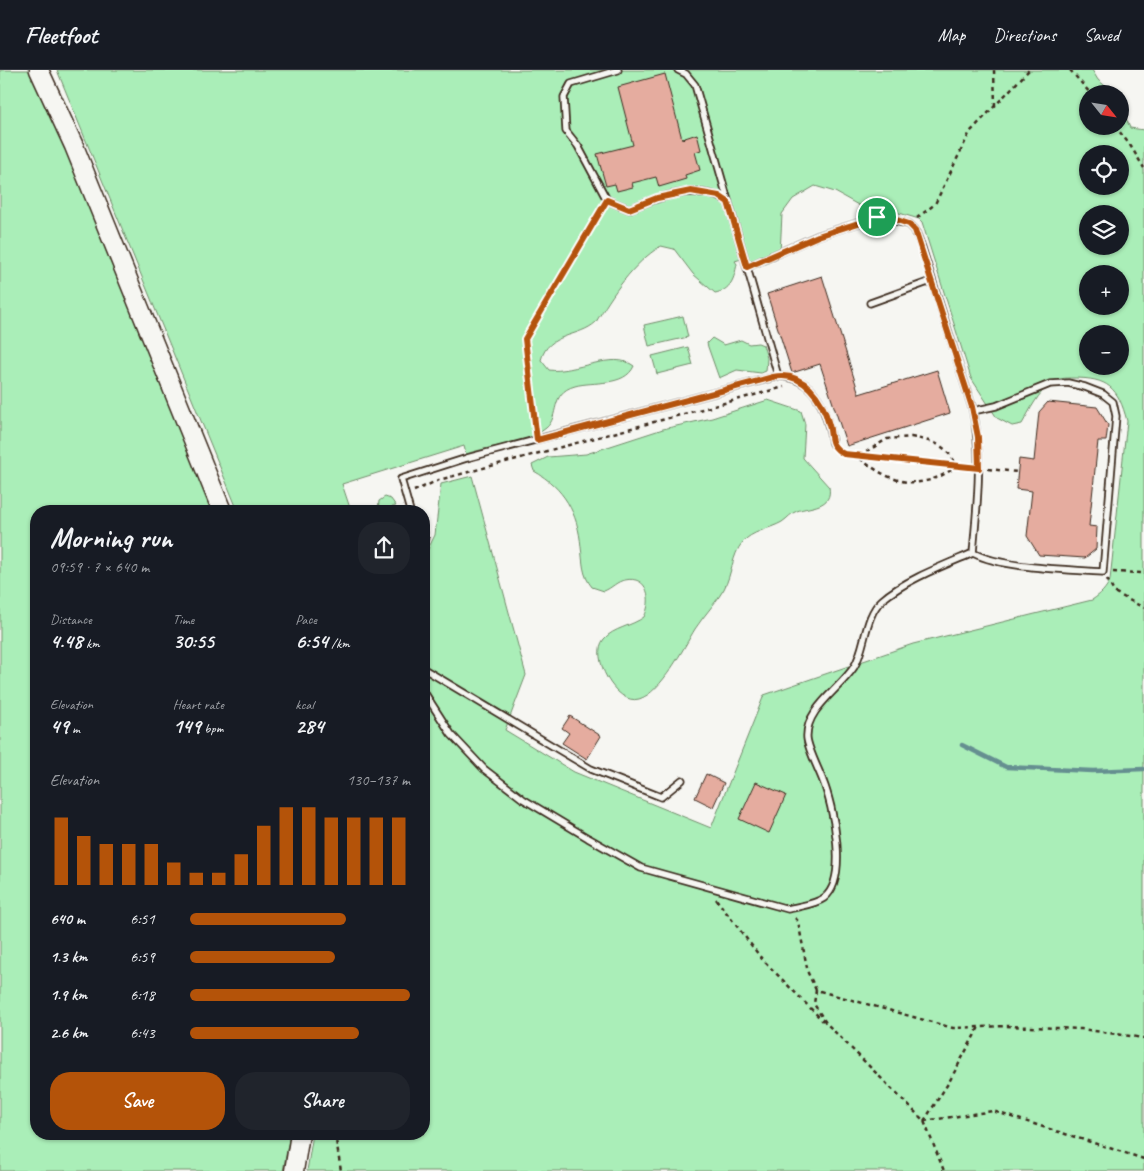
<!DOCTYPE html>
<meta charset="utf-8">
<style>
body{margin:0;font-family:Caveat,sans-serif;background:#20242c;color:#f1f3f6;height:100vh;display:flex;flex-direction:column;font-size:19px;white-space:nowrap}
*{box-sizing:border-box;margin:0}
p{font-size:16px;color:#9ea1a6}
.icon{flex:none;width:28px;height:28px;fill:none;stroke:currentColor;stroke-width:2;stroke-linecap:round;stroke-linejoin:round}
.map{position:relative;flex:1;overflow:hidden}
.panel{position:absolute;left:30px;top:435px;width:400px;height:635px;display:flex;flex-direction:column;background:#171b24;border-radius:20px;box-shadow:0 1px 4px #0004}
.panel>*{flex:none}
.needle{width:32px;rotate:120deg}
.buttons{position:absolute;left:1079px;top:15px;display:grid;gap:10px}
.buttons a{display:grid;place-items:center;width:50px;height:50px;border-radius:50%;background:#171b24;box-shadow:0 1px 4px #0004;font-size:25px}
.pin{position:absolute;display:grid;place-items:center;width:42px;height:42px;color:#fff;margin:-21px;border:2px solid #fff;border-radius:50%;box-shadow:0 1px 5px #0007}
.round{display:grid;place-items:center;flex:none;width:52px;height:52px;border-radius:20px;background:#20242c}
.summary{display:flex;align-items:center;justify-content:space-between;height:85px;padding:0 20px}
h1{font-size:28px;font-weight:700;line-height:38px}
.figures{display:grid;grid-template-columns:repeat(3,1fr);gap:8px;height:85px;padding:5px 20px}
.figures div{display:grid;align-content:center}
.figures b{font-size:21px;font-weight:700}
.figures small{font-size:14px;font-weight:400}
.figures p{font-size:14px}
.chart{height:140px;padding:10px 20px}
.chart p{display:flex;justify-content:space-between}
.chart svg{width:100%;height:90px;margin-top:5px;stroke:#b45309;stroke-width:6}
.primary-button{display:flex;gap:10px;margin-top:auto;padding:10px 20px}
.primary-button a{flex:1;height:58px;border-radius:20px;background:#b45309;color:#fff;font-size:20px;font-weight:700;line-height:58px;text-align:center}
.primary-button a+a{background:#20242c;color:#f1f3f6}
ul{padding:0 20px;list-style:none;font-size:16px}
li{display:grid;grid-template-columns:80px 60px 1fr;align-items:center;height:38px}
li i{height:12px;border-radius:6px;background:#b45309}
header{display:flex;align-items:center;gap:30px;box-sizing:border-box;height:70px;padding:0 25px;background:#171b24;border-bottom:1px solid #363941}
header strong{font-size:24px}
nav{display:flex;gap:28px;margin-inline-start:auto;font-size:18px}
.map>svg:first-child{display:block}
.green{fill:#aaeeb8;stroke:#728c6b;fill-rule:evenodd}
.lines{fill:none;stroke-linecap:round;stroke-linejoin:round}
.stream{stroke:#658f90;stroke-width:4.5}
.building{fill:#e5ac9f;stroke:#3b2a1e}
.lane-casing{stroke:#3b2a1e;stroke-width:9}
.primary-casing{stroke:#3b2a1e;stroke-width:21}
.path{stroke:#3b2a1e;stroke-width:2.5;stroke-dasharray:4 4;stroke-linecap:butt}
.lane{stroke:#f6f6f2;stroke-width:5.5}
.primary{stroke:#f6f6f2;stroke-width:18}
.route-casing{stroke:#fff;stroke-width:10}
.route{stroke:#b45309;stroke-width:6}
</style>
<header>
<strong>Fleetfoot</strong>
<nav><a>Map</a><a>Directions</a><a>Saved</a></nav>
</header>
<div class="map">
<svg width="1144" height="1101" viewBox="0 0 1144 1101">
<rect width="100%" height="100%" fill="#f6f6f2"/>
<filter id="ink" filterUnits="userSpaceOnUse"><feTurbulence type="fractalNoise" baseFrequency=".02" numOctaves="2"/><feDisplacementMap in="SourceGraphic" scale="10" xChannelSelector="R" yChannelSelector="G"/><feConvolveMatrix kernelMatrix="1 2 1 2 8 2 1 2 1" color-interpolation-filters="sRGB"/></filter>
<g filter="url(#ink)">
<g class="green">
<polygon points="0,0 28,0 51,41 215,441 36,441 36,1064 290,1064 283,1101 0,1101"/>
<path d="M 57,0 L 1092,0 L 1098,10 L 1115,24 L 1088,24 L 1088,56 L 1120,56 L 1120,33 L 1130,58 L 1144,60 L 1144,1101 L 307,1101 L 313,1064 L 424,1064 L 424,487 L 435,465 L 441,414 L 472,406 L 526,605 L 505,660 L 574,702 L 711,758 L 764,625 L 913,574 L 1092,530 C 1101,524 1106,519 1110,510 L 1127,351 C 1118,317 1108,308 1073,308 C 1066,308 1057,308 1051,313 C 1038,323 1030,340 1022,354 L 1012,356 L 997,348 L 971,308 L 922,152 L 919,149 L 876,136 L 860,136 L 835,122 L 815,116 L 793,129 L 782,144 L 780,184 L 766,194 L 744,188 L 735,191 L 737,194 C 734,209 731,220 715,223 L 693,204 L 674,179 L 661,176 C 633,193 612,225 596,252 C 579,268 548,262 541,290 L 549,300 C 573,304 614,280 634,296 C 625,317 592,311 575,316 C 549,323 560,347 546,358 C 525,375 492,375 466,384 L 464,376 L 342,414 L 351,441 L 238,441 ZM 1088,84 L 1120,84 L 1120,116 L 1088,116 ZM 1088,144 L 1120,144 L 1120,176 L 1088,176 ZM 1088,204 L 1120,204 L 1120,236 L 1088,236 ZM 1088,264 L 1120,264 L 1120,296 L 1088,296 Z"/>
<polygon points="683,246 688,267 649,276 644,255"/>
<polygon points="712,268 724,275 741,270 749,274 758,273 763,275 767,288 766,301 761,303 737,300 719,308 708,277 707,273"/>
<polygon points="688,277 693,295 657,304 652,286"/>
<path d="M 768,330 L 801,341 L 805,354 L 803,388 L 829,417 C 833,438 810,436 797,441 C 791,443 788,448 782,452 C 770,459 751,461 742,473 C 732,485 732,504 724,519 C 716,533 704,545 695,559 C 684,577 661,623 639,629 C 616,636 589,586 604,569 C 613,558 632,556 644,547 C 653,530 648,505 625,510 C 617,511 612,518 604,521 L 592,517 C 582,505 583,492 581,477 C 578,443 564,418 534,401 L 532,395 L 548,387 L 586,384 L 663,359 L 712,348 Z"/>
<polygon points="385,427 391,429 396,436 378,441 379,431"/>
</g>
<g class="lines">
<polyline class="stream" points="962,675 1006,697 1093,701 1144,699"/>
</g>
<g class="building">
<polygon points="665,4 682,69 697,64 701,80 695,82 700,100 685,105 686,109 659,117 656,107 632,113 633,117 617,121 615,114 606,116 597,84 633,75 618,17"/>
<polygon points="822,206 859,324 937,300 950,343 847,376 820,294 792,303 767,224"/>
<polygon points="1048,332 1097,337 1108,355 1106,371 1098,371 1089,456 1097,457 1096,479 1085,488 1039,485 1027,466 1032,421 1016,419 1019,389 1034,391 1039,342"/>
<polygon points="570,646 601,666 587,689 562,673 569,663 562,658"/>
<polygon points="706,704 724,713 713,737 695,728"/>
<polygon points="756,712 786,725 769,763 739,749"/>
</g>
<g class="lines">
<g class="lane-casing">
<g id="lane">
<path d="M 618,0 L 571,14 L 564,27 L 566,61 L 578,76 L 607,130 L 629,139 C 661,126 696,113 728,131"/>
<polyline points="678,0 686,4 695,15 778,306"/>
<path d="M 747,197 L 817,166 L 877,147 L 909,154 L 915,160 L 922,178 L 972,337 L 973,341 C 983,388 977,435 973,483 C 1005,499 1066,499 1103,502 L 1116,346 L 1113,332 L 1103,324 L 1085,317 L 1068,313 L 1050,314 L 996,336 L 973,341"/>
<polyline points="870,233 931,211"/>
<path d="M 410,441 L 401,409 L 467,388 L 778,306 C 816,307 827,341 832,373"/>
<polyline points="424,599 591,699 661,727 682,710"/>
<path d="M 424,622 L 451,664 L 484,699 L 523,729 L 588,768 L 641,798 L 788,839 C 799,836 814,835 824,828 C 849,809 833,736 823,711 C 819,700 808,679 807,668 C 805,639 840,619 854,597 C 866,578 864,546 882,530 C 905,510 945,495 973,483"/>
</g>
</g>
<g class="primary-casing">
<g id="primary">
<polyline points="39,0 74,76 222,441"/>
<polyline points="294,1101 300,1064"/>
</g>
</g>
<g class="path">
<polyline points="994,0 995,36"/>
<polyline points="1070,0 1091,24"/>
<polyline points="1115,56 1130,75 1144,98"/>
<polyline points="917,148 935,134 970,62 1029,0"/>
<polyline points="536,361 525,269 602,138"/>
<path d="M 911,367 C 936,372 945,374 957,396 C 920,423 892,414 858,387 L 887,369 Z"/>
<polyline points="838,380 845,385 858,387 970,398"/>
<polyline points="988,399 1018,402"/>
<polyline points="414,421 439,410 784,317"/>
<polyline points="424,452 429,469 424,480"/>
<polyline points="1113,502 1144,503"/>
<polyline points="1107,509 1114,522 1144,538"/>
<polyline points="716,829 762,889 823,951"/>
<polyline points="795,848 798,851 808,903 816,920 953,958 1007,956 1081,959 1144,968"/>
<polyline points="816,920 814,934 826,953 924,1051 944,1101"/>
<polyline points="924,1051 993,1041 1144,1089"/>
<polyline points="924,1051 949,1012 979,957"/>
<polyline points="335,1064 341,1101"/>
</g>
<use href="#lane" class="lane"/>
<use href="#primary" class="primary"/>
</g>
</g>
<g class="lines" filter="url(#ink)">
<g class="route-casing">
<path id="route" d="M 691,121 L 719,126 L 728,132 L 747,197 L 818,166 L 877,147 L 894,149 L 909,154 L 915,160 L 972,337 L 978,367 L 979,398 L 844,384 C 840,382 836,379 833,374 C 830,368 831,361 829,355 C 823,329 803,300 773,307 L 537,370 L 525,269 L 607,130 L 629,139 L 657,128 Z"/>
</g>
<use href="#route" class="route"/>
</g>
</svg>
<div class="buttons">
<a><svg class="needle" viewBox="-14 -14 28 28"><path d="M0-13l5 13h-10z" fill="#e53935"/><path d="M0 13l5-13h-10z" fill="#9ea1a6"/></svg></a>
<a><svg class="icon" aria-label="locate" viewBox="0 0 24 24"><circle cx="12" cy="12" r="6"/><path d="M12 2v4M12 18v4M2 12h4M18 12h4"/></svg></a>
<a><svg class="icon" aria-label="layers" viewBox="0 0 24 24"><path d="M12 4l9 5-9 5-9-5zM3 14l9 5 9-5"/></svg></a>
<a>+</a>
<a>−</a>
</div>
<div class="pin" style="left:877px;top:147px;background:#1e9e55"><svg class="icon" aria-label="arrive" viewBox="0 0 24 24"><path d="M6 21V4h12l-3 4 3 4H6"/></svg></div>
<section class="panel">
<div class="summary"><div><h1>Morning run</h1><p>09:59 · 7 × 640 m</p></div><a class="round"><svg class="icon" aria-label="share" viewBox="0 0 24 24"><path d="M12 15V3M7 8l5-5 5 5M5 13v7h14v-7"/></svg></a></div>
<div class="figures">
<div><p>Distance</p><b>4.48<small> km</small></b></div>
<div><p>Time</p><b>30:55</b></div>
<div><p>Pace</p><b>6:54<small> /km</small></b></div>
</div>
<div class="figures">
<div><p>Elevation</p><b>49<small> m</small></b></div>
<div><p>Heart rate</p><b>149<small> bpm</small></b></div>
<div><p>kcal</p><b>284</b></div>
</div>
<div class="chart"><p><span>Elevation</span>130–137 m</p>
<svg viewBox="0 0 160 44" preserveAspectRatio="none"><path d="M5 44V11M15 44V20M25 44V24M35 44V24M45 44V24M55 44V33M65 44V38M75 44V38M85 44V29M95 44V15M105 44V6M115 44V6M125 44V11M135 44V11M145 44V11M155 44V11"/></svg>
</div>
<ul>
<li><b>640 m</b>6:51<i style="width:71%"></i></li>
<li><b>1.3 km</b>6:59<i style="width:66%"></i></li>
<li><b>1.9 km</b>6:18<i style="width:100%"></i></li>
<li><b>2.6 km</b>6:43<i style="width:77%"></i></li>
</ul>
<div class="primary-button"><a>Save</a><a>Share</a></div>
</section>
</div>
